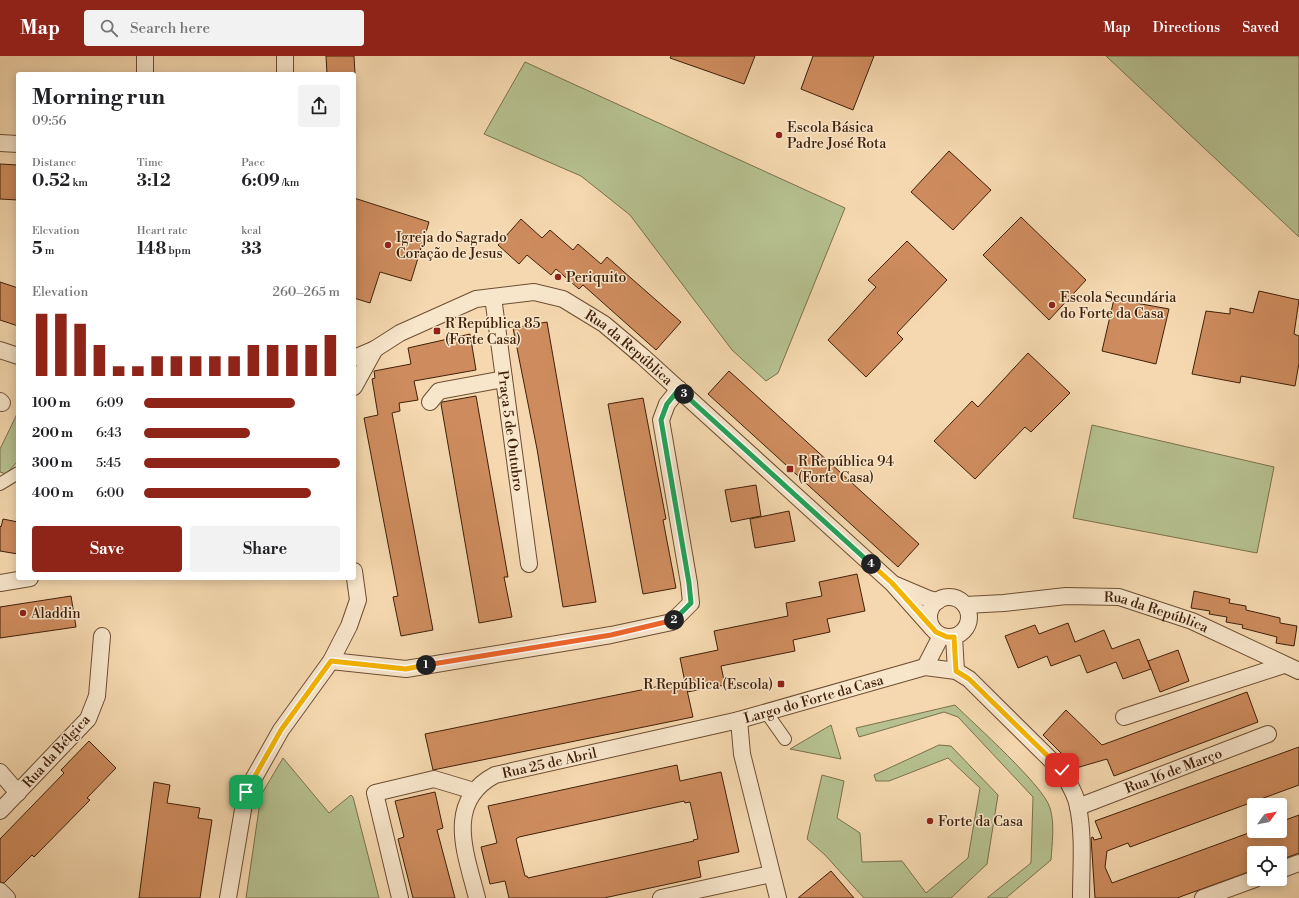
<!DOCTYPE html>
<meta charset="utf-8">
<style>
body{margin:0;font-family:"Libre Bodoni",serif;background:#f2f2f2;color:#202124;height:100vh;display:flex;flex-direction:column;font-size:15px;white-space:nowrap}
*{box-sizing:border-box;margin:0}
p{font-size:13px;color:#757577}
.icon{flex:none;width:22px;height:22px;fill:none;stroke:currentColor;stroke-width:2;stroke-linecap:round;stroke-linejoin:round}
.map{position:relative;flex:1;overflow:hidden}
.drawer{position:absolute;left:16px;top:16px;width:340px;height:508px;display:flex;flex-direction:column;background:#fff;border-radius:4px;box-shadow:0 2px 10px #0003}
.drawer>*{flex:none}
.needle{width:26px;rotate:57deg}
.tools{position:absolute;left:1247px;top:742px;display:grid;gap:8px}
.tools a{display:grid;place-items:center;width:40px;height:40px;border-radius:4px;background:#fff;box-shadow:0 2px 10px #0003;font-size:20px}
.pin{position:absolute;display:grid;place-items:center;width:34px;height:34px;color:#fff;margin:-17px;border-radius:8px;box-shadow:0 2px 6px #0006}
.km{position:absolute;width:20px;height:20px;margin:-10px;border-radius:50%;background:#222;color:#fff;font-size:11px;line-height:20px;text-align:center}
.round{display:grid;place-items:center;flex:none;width:42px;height:42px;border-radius:4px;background:#f2f2f2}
.headline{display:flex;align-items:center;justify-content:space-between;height:68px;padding:0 16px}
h1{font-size:22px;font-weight:800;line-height:30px}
.figures{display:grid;grid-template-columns:repeat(3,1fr);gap:6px;height:68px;padding:4px 16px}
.figures div{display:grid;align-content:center}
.figures b{font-size:17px;font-weight:800}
.figures small{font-size:11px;font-weight:400}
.figures p{font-size:11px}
.chart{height:112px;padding:8px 16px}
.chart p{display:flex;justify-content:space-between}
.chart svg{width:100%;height:72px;margin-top:4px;stroke:#8f2418;stroke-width:6}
.action{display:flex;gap:8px;margin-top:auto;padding:8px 16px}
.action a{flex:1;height:46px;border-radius:4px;background:#8f2418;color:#fff;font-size:16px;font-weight:800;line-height:46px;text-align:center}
.action a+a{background:#f2f2f2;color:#202124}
ul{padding:0 16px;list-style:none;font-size:13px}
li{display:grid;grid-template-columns:64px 48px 1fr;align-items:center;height:30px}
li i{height:10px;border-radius:5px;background:#8f2418}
header{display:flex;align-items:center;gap:24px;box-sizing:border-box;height:56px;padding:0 20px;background:#8f2418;color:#fff}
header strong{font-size:19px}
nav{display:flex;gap:22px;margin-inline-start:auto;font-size:14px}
.search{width:280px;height:36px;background:#f2f2f2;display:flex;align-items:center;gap:10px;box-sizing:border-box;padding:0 14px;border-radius:4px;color:#757577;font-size:15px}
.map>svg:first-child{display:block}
.green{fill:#b6c090;stroke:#7b704c}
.building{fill:#ce8c5e;stroke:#402009;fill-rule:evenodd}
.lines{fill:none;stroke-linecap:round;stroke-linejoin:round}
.pedestrian-casing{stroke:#6d4e32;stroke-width:14}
.minor-casing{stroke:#6d4e32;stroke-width:18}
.pedestrian{stroke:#f8e6cb;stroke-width:12}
.minor{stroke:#f8e6cb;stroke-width:16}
.split-1-casing{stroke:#fff;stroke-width:8}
.split-2-casing{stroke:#fff;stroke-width:8}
.split-3-casing{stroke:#fff;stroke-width:8}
.split-4-casing{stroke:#fff;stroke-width:8}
.split-5-casing{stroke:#fff;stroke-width:8}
.split-1{stroke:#f5b400;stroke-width:5}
.split-2{stroke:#f0652b;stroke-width:5}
.split-3{stroke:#22a559;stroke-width:5}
.split-4{stroke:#22a559;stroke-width:5}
.split-5{stroke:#f5b400;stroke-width:5}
.poi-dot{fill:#8f2418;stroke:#f8e6cb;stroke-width:1.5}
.labels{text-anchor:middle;stroke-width:3;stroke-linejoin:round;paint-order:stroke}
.poi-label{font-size:14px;fill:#402009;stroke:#f8e6cb;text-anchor:start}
.street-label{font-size:14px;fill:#402009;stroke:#f8e6cb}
</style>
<header>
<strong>Map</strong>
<div class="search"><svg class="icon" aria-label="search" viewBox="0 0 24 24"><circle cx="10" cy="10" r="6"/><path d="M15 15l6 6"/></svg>Search here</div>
<nav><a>Map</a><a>Directions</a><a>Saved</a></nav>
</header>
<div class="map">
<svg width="1299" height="842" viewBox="0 0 1299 842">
<rect width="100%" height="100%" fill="#f5d8af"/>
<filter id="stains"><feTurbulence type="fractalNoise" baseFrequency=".005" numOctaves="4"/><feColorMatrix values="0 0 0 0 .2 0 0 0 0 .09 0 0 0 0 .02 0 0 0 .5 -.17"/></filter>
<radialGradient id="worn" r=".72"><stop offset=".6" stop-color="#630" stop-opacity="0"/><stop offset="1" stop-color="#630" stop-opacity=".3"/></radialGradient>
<g class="green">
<polygon points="1106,0 1299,0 1299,181"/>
<polygon points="525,6 845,152 778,317 766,325 732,294 630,159 581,120 484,78"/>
<polygon points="18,356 18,405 6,418 0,416 0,393"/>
<polygon points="1092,369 1274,411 1257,497 1073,462"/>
<path d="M 955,649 C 974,668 1044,730 1050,752 C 1055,768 1052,787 1051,804 L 1006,842 L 987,842 L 1031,807 L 1033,741 L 958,661 L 944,656 L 859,681 L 856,672 Z"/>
<polygon points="831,669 841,703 790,693"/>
<polygon points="939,689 951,690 998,739 987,808 951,842 864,842 825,799 807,783 822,719 844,725 837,762 860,777 862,806 902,805 926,837 968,802 980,732 948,702 889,725 876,725 874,719"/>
<polygon points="283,702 329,757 351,739 353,741 379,842 246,842 261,739"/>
</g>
<g class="building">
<polygon points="326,0 354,0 355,18 327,18"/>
<polygon points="671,0 755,0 744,28 670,2"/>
<polygon points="813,0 874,0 853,54 801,33"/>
<polygon points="949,95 991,134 953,174 911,136"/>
<polygon points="0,108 18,109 18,144 0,143"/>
<polygon points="354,142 429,166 411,225 380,216 370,247 354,242"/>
<polygon points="1021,161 1086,224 1049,264 983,199"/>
<polygon points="521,163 542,182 550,174 573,194 578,188 601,208 607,201 681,266 656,294 583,229 579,233 556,213 551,219 527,199 519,208 498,189"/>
<polygon points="907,185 947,224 897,277 903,283 866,321 828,284 876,231 868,224"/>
<polygon points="0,226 18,232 18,270 0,264"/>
<polygon points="1259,235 1299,244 1294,278 1299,280 1299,307 1295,330 1241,320 1240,327 1192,318 1206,255 1230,258 1230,252 1253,257"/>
<polygon points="1114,243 1169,253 1156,308 1102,295"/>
<polygon points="547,266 596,546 563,551 537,393 513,272"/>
<polygon points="470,278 476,314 414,325 418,344 399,347 400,355 392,357 433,574 401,580 393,541 398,540 364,362 378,359 372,323 375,322 374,315 411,308 408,292"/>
<polygon points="1028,297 1070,337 1031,376 1025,371 975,423 934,385 972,345 978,351"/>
<polygon points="729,315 919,488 898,511 708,338"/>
<polygon points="476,340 508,521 504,521 512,561 479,567 441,348 442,346"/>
<polygon points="643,342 666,463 663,464 676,532 643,538 608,348"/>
<polygon points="756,429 761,460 731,466 725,434"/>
<polygon points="789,455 795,485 755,492 750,463"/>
<polygon points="3,463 18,466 18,498 0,495 0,470 1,471"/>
<polygon points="857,518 865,555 827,563 830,576 793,584 795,595 721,610 725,629 687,636 680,602 718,594 714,575 788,560 786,547 822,540 819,526"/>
<polygon points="1194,535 1230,543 1229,547 1246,550 1246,554 1280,562 1280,567 1297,570 1294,590 1276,587 1277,581 1242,572 1243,569 1226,566 1227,561 1209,558 1210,555 1191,552"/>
<polygon points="71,540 76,571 0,582 0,551"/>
<polygon points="1068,567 1075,586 1104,574 1112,593 1139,583 1151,613 1123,623 1116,606 1087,617 1080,599 1051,610 1047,600 1018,612 1005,580 1035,569 1039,578"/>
<polygon points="1178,594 1189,625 1160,636 1148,605"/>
<polygon points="685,625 693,661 433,714 425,678"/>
<polygon points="1247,636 1258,666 1114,720 1107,703 1076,712 1043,679 1066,654 1102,689"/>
<polygon points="89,685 116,712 87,742 90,744 34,801 32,799 4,827 0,826 0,783 64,717 61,714"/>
<polygon points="1299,691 1299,729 1130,791 1128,787 1107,795 1105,811 1112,827 1254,775 1280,775 1280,766 1299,759 1299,797 1280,804 1280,797 1254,797 1254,814 1177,842 1095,842 1091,782 1093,781 1094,784 1102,782 1095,765"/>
<path d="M 677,709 L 680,725 L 721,716 L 739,796 L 698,805 L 701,821 L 604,842 L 509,842 L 505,825 L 490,828 L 481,791 L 497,787 L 488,750 ZM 684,745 L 685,747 L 690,746 L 694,764 L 698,783 L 693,784 L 694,785 L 528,822 L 527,820 L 525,820 L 516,783 L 519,781 Z"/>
<polygon points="154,726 170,729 167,747 200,752 198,762 212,764 200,842 139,842"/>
<polygon points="435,736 443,772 437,774 455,842 413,842 398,783 404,781 395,745"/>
<polygon points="831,815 854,842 798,842"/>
</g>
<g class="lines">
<g class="pedestrian-casing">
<g id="pedestrian">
<polyline points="0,428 18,417"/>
<polyline points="766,656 785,683"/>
</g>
</g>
<g class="minor-casing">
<g id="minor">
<polyline points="285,0 285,18"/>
<polyline points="145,18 145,0"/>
<polyline points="0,87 18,88"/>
<path id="s1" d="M 493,241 L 529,508"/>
<polyline points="0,294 18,300"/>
<path id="s2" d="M 354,302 L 375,293 L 400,277 L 476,243 L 534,236 L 563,243 L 604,268 L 642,300 L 892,527 L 932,572"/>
<polyline points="354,331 375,293"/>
<polyline points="0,345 2,347"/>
<polyline points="430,346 439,335 504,323"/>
<polyline points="0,527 30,522"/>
<polyline points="896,529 929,543 938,545"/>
<circle cx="949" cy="561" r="20"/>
<path id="s3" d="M 965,549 L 1004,547 L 1066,540 L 1119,541 L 1192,565 L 1299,615"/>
<polyline points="954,581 956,615"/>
<polyline points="331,605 406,613 611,579 672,566 691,547 689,527 661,364 667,348 679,333"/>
<polyline points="925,611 941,580"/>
<polyline points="1124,661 1284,609"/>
<polyline points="739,664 742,698 778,842"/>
<polyline points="0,716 18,737"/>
<path id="s4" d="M 1078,751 L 1268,678"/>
<polyline points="0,755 88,663 97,640 102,580"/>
<polyline points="1280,814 1299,807"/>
<polyline points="0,835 7,842"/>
<polyline points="228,842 246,736 281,674 331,605 349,570 358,544 354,515"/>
<polyline points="400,842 375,737 434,723 474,735"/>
<path id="s5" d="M 477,842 C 466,798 444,746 495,719 L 739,664 L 925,611 L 956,615 L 969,623 L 1061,714 C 1068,726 1076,738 1078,751 C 1084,780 1081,813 1081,842"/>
<polyline points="661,842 771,818"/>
<polyline points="1203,842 1255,823"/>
</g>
</g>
<use href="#pedestrian" class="pedestrian"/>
<use href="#minor" class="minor"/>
</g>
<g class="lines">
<g class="split-1-casing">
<polyline id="split-1" points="246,736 281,674 331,605 406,613 426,609"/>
</g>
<g class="split-2-casing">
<polyline id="split-2" points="426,609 611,579 674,564"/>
</g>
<g class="split-3-casing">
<polyline id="split-3" points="674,564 691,547 689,527 661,364 667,348 679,333 684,338"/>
</g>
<g class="split-4-casing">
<polyline id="split-4" points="684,338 871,508"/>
</g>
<g class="split-5-casing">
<polyline id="split-5" points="871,508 892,527 936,576 947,581 954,581 956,615 969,623 1062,714"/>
</g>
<use href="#split-1" class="split-1"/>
<use href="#split-2" class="split-2"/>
<use href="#split-3" class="split-3"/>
<use href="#split-4" class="split-4"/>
<use href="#split-5" class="split-5"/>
</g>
<g class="poi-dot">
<circle cx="779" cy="79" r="4"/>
<circle cx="388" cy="189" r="4"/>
<circle cx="558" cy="221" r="4"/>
<circle cx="1052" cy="249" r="4"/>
<rect x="433" y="271" width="8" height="8" rx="2"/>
<rect x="786" y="409" width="8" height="8" rx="2"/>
<circle cx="23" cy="557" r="4"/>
<rect x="777" y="624" width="8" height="8" rx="2"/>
<circle cx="930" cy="765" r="4"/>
</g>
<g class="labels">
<g class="poi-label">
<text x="787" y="76">Escola Básica<tspan x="787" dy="16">Padre José Rota</tspan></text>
<text x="396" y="186">Igreja do Sagrado<tspan x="396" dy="16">Coração de Jesus</tspan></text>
<text x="566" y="226">Periquito</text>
<text x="1060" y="246">Escola Secundária<tspan x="1060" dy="16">do Forte da Casa</tspan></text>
<text x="445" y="272">R República 85<tspan x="445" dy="16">(Forte Casa)</tspan></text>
<text x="798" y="410">R República 94<tspan x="798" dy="16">(Forte Casa)</tspan></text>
<text x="31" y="562">Aladdin</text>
<text x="773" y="633" text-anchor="end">R República (Escola)</text>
<text x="938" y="770">Forte da Casa</text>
</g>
<g class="street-label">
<text dy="5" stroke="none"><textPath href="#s2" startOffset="306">Rua da República</textPath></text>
<text dy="5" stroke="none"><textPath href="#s1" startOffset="135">Praça 5 de Outubro</textPath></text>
<text dy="5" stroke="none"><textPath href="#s3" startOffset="194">Rua da República</textPath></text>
<text dy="5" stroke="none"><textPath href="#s5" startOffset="465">Largo do Forte da Casa</textPath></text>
<text transform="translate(56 695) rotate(-48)" y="5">Rua da Bélgica</text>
<text dy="5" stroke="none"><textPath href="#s5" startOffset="193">Rua 25 de Abril</textPath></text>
<text dy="5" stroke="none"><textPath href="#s4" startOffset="102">Rua 16 de Março</textPath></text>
</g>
</g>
<rect width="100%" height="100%" filter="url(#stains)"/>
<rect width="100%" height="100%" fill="url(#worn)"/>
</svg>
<div class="tools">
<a><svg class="needle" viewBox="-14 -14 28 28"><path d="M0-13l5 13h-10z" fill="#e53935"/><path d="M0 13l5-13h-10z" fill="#757577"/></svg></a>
<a><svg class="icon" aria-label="locate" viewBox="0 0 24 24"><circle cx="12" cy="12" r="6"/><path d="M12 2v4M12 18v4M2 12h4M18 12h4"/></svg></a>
</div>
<div class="pin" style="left:246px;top:736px;background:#1e9e55"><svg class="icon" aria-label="arrive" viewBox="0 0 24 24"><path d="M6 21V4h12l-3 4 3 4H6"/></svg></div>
<div class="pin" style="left:1062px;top:714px;background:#d93025"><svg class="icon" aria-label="check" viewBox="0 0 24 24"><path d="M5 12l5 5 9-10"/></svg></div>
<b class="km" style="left:426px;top:609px">1</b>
<b class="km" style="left:674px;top:564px">2</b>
<b class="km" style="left:684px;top:338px">3</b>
<b class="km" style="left:871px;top:508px">4</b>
<section class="drawer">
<div class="headline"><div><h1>Morning run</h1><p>09:56</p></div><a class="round"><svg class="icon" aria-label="share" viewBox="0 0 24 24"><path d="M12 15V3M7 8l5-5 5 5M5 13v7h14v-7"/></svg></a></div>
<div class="figures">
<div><p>Distance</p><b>0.52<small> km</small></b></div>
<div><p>Time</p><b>3:12</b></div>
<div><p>Pace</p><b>6:09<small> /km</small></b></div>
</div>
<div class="figures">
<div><p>Elevation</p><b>5<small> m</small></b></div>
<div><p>Heart rate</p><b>148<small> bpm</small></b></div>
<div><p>kcal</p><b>33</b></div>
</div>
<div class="chart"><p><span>Elevation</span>260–265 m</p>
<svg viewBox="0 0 160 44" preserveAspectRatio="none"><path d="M5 44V6M15 44V6M25 44V12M35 44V25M45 44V38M55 44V38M65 44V32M75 44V32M85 44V32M95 44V32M105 44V32M115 44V25M125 44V25M135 44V25M145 44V25M155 44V19"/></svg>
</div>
<ul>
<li><b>100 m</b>6:09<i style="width:77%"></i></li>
<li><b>200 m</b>6:43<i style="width:54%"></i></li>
<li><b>300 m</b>5:45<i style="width:100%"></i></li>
<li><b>400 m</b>6:00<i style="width:85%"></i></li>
</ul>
<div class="action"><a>Save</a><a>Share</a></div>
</section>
</div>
